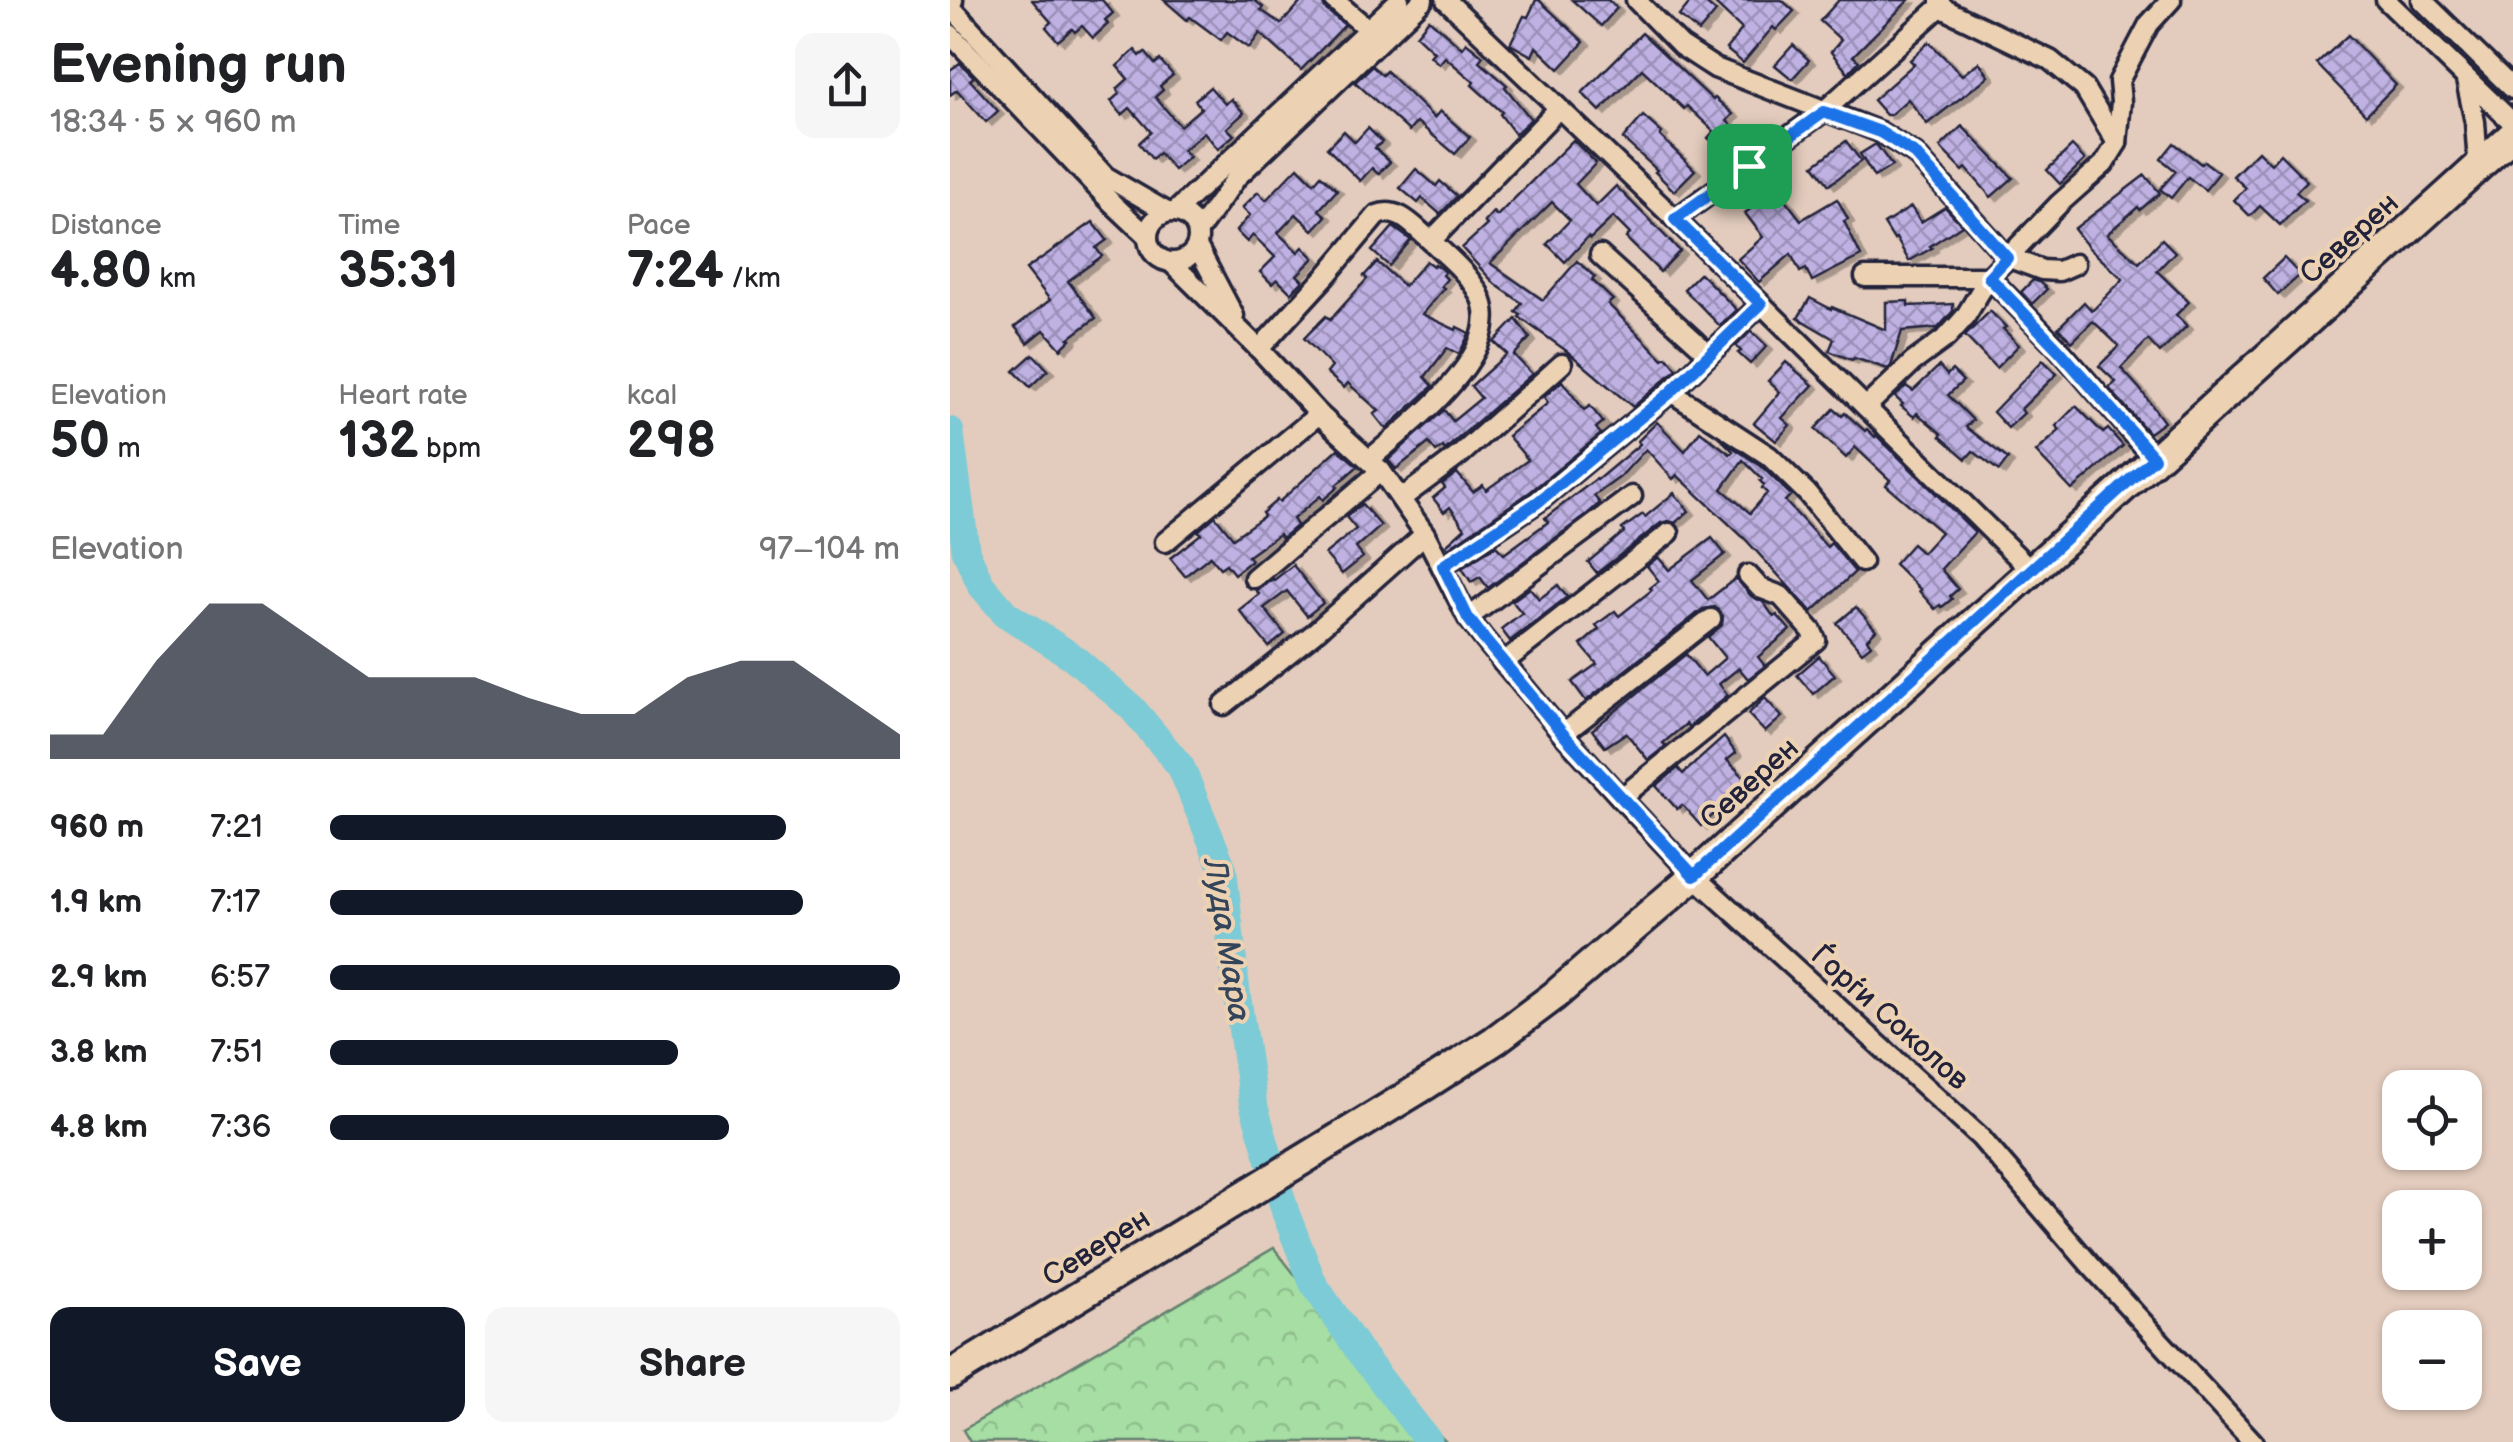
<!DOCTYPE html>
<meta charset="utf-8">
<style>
body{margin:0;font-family:"Balsamiq Sans",sans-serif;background:#f6f6f6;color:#202124;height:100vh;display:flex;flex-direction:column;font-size:38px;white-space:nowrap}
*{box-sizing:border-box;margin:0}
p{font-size:32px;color:#757577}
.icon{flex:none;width:55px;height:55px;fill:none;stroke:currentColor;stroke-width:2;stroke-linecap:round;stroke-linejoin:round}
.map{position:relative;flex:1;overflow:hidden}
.panel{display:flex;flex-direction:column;background:#fff;width:950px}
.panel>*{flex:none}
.buttons{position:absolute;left:1432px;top:1070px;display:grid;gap:20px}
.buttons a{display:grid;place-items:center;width:100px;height:100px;border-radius:20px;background:#fff;box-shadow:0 2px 8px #0004;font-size:50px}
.pin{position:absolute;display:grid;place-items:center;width:85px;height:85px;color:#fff;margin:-42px;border-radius:20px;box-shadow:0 5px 15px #0006}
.round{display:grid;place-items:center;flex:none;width:105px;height:105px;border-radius:20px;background:#f6f6f6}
.head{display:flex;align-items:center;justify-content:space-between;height:170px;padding:0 50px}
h1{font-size:55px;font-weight:600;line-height:75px}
.stats{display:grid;grid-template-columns:repeat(3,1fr);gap:15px;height:170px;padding:10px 50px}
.stats div{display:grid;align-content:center}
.stats b{font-size:50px;font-weight:600}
.stats small{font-size:28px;font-weight:400}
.stats p{font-size:28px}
.chart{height:280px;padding:20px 50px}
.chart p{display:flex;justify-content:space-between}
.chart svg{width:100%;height:180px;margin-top:10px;fill:#111827;opacity:.7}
.action{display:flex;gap:20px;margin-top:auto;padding:20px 50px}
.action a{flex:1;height:115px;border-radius:20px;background:#111827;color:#fff;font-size:40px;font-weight:600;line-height:115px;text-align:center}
.action a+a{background:#f6f6f6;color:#202124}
ul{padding:0 50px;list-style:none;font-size:32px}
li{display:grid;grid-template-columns:160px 120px 1fr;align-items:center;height:75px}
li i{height:25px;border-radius:12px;background:#111827}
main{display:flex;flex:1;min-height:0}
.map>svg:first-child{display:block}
.forest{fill:url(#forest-crowns);stroke:#64806f;stroke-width:2.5}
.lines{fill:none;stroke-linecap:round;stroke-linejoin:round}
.river{stroke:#7bcbd6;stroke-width:28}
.building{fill:url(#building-cross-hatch);stroke:#22223b;stroke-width:2.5;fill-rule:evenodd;filter:url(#shadow)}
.minor-casing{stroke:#22223b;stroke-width:25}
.secondary-casing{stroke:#22223b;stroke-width:35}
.minor{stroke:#ecd2b3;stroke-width:18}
.secondary{stroke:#ecd2b3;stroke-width:28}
.route-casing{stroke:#fff;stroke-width:20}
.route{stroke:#1a73e8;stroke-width:12}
.labels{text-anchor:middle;stroke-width:8;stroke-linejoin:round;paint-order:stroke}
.street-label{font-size:30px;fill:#22223b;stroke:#ecd2b3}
.water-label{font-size:32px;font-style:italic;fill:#34445a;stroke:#ecd2b3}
</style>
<main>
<section class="panel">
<div class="head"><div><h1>Evening run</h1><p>18:34 · 5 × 960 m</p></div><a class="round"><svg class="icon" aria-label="share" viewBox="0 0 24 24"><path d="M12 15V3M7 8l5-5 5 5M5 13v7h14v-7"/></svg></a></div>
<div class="stats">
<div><p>Distance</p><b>4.80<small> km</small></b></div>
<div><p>Time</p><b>35:31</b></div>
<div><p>Pace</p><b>7:24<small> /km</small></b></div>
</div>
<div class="stats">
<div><p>Elevation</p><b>50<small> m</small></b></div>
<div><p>Heart rate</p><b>132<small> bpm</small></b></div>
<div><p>kcal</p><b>298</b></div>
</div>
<div class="chart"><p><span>Elevation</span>97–104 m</p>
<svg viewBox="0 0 160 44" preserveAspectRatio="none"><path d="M0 44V38L10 38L20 20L30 6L40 6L50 15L60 24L70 24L80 24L90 29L100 33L110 33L120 24L130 20L140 20L150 29L160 38V44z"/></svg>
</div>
<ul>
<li><b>960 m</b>7:21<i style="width:80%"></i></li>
<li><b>1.9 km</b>7:17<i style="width:83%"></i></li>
<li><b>2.9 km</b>6:57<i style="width:100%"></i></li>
<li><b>3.8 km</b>7:51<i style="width:61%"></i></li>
<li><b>4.8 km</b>7:36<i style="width:70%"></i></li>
</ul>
<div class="action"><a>Save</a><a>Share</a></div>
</section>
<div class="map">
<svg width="1563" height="1442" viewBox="0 0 1563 1442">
<defs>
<pattern id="forest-crowns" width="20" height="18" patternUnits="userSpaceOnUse" patternTransform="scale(2.5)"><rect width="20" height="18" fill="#a6dea3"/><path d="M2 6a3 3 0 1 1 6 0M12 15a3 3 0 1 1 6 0" fill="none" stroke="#8fbe8d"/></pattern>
<pattern id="building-cross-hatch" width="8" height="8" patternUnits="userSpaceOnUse" patternTransform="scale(2.5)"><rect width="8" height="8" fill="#bfb2e3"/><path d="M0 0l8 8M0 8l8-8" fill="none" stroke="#9b90b9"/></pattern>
<filter id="shadow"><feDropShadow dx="6" dy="3.5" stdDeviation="0" flood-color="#0004"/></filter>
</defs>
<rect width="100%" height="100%" fill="#e3ccbd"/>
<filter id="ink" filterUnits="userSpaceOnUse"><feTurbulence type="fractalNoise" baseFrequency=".01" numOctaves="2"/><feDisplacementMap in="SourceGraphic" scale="20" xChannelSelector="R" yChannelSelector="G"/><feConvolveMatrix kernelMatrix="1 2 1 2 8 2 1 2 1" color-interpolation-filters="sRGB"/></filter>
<g filter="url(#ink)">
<polygon class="forest" points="324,1248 385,1326 496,1442 20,1442 13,1430"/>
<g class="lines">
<polyline class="river" points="0,431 16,552 31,585 56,614 123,657 182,708 231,767 273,869 286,989 303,1103 336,1214 363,1283 411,1354 479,1442"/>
</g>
<g class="building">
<polygon points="82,0 152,0 163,13 155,20 158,24 143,38 132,26 125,32 122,29 108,41 96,27 101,22"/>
<polygon points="214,0 304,0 313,7 311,10 331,24 353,0 372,0 375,9 395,25 351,70 310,33 299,48 277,32 271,40 240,17 237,20"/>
<polygon points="586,0 589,0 634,42 609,69 586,47 582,56 560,44 574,16 578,17"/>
<polygon points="622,0 658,0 667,8 651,26"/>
<polygon points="742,0 752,0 766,12 749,32 729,16"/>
<polygon points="761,0 832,0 844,11 826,30 823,27 793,63 776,49 792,29"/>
<polygon points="889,0 959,0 903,56 909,61 898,73 881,52 891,40 870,21"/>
<polygon points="479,19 512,48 516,42 533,56 529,61 557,85 555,87 581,119 565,134 550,114 552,112 522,85 524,82 495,57 489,64 480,56 484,52 466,35"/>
<polygon points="692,33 763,100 765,98 783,114 777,121 793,136 776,154 758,138 764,131 737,106 734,109 692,69 650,111 632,93"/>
<polygon points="1398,35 1446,85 1416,115 1367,64"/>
<polygon points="979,42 1012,75 1029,62 1039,76 977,124 958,99 940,115 936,115 923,100 964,64 960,60"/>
<polygon points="843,45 859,60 842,79 825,65"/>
<polygon points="185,50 190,56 195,52 205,64 210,60 223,75 210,86 213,90 205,97 230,126 251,108 245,100 260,87 275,104 281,99 294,113 277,128 284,135 268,149 254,132 233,150 239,157 224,170 209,153 202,159 189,143 201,132 180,108 172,115 161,101 170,93 167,89 178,79 167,66"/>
<polygon points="10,63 24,77 20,80 48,111 36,122 7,90 0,95 0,70"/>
<polygon points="422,66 432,75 436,71 484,118 490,111 520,137 505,154 467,122 459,131 405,82"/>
<polygon points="693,116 712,133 710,136 745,170 724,191 705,172 707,170 673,139"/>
<polygon points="1012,126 1063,178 1041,197 1016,168 1013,171 990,147"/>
<polygon points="418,128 432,142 425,148 440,162 428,174 422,168 410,181 377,148 394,131 405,142"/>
<polygon points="623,140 646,163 626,184 646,206 666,186 730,251 710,272 676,238 680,234 663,217 640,239 638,237 615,262 597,244 620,220 602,202 540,263 593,300 627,261 645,277 642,280 663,300 658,304 713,359 717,357 727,369 683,407 618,352 569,317 571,315 566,312 572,303 545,284 512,248 537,225 534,222 543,212 547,216"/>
<polygon points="896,141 911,161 879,185 864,165"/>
<polygon points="1224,143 1251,164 1254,161 1269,173 1255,190 1238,177 1221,198 1210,189 1226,171 1211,159"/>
<polygon points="926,144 942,166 924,177 910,154"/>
<polygon points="1122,146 1135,160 1110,184 1097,170"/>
<polygon points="1308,151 1321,164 1330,154 1357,181 1346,192 1355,200 1330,225 1310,206 1300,216 1284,200 1296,188 1283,176"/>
<polygon points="348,167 364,183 371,175 387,190 369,210 376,216 363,230 346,214 328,233 348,252 353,247 364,258 347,275 353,281 341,293 327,279 322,284 310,272 325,257 303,235 297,242 286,231 300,215 292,208 308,192 316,200"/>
<polygon points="466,169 486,186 490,181 507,196 490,214 472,198 468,203 450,188"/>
<polygon points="1195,175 1210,193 1190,210 1188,207 1157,234 1189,263 1212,239 1225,252 1207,271 1239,302 1226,315 1237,326 1210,353 1198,340 1171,368 1190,389 1214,422 1199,433 1159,388 1166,382 1149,366 1169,346 1143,321 1122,342 1108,328 1134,302 1142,311 1173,279 1139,248 1124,229"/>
<polygon points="827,189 851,220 887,199 898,219 894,221 911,256 862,281 856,269 850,272 841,254 809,282 788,259 813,237 795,213"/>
<polygon points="961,207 971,222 995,207 1012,225 980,246 982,248 959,261 946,238 944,240 934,224"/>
<polygon points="143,222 157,240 146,248 152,256 118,281 146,318 119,338 121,339 111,349 94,330 78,343 65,327 100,300 76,269"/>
<polygon points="443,227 461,240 439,266 422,251"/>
<polygon points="1334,258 1350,275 1328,295 1313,278"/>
<polygon points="476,261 483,266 485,264 495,272 493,275 497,279 491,286 494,288 472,314 506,330 507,327 519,333 518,336 509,354 497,348 475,377 483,386 436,429 424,414 429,411 398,383 394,388 377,373 382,367 354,338 376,316 380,320 417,279 414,276 427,262 454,286"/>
<polygon points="750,273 787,310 770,326 734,289"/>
<polygon points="1083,280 1089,282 1097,289 1082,304 1071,292"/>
<polygon points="860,298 881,309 882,307 936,330 936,302 958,301 958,306 1003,304 1003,311 988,328 952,331 941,366 938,369 904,358 902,360 879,351 884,339 848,318"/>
<polygon points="1040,311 1056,327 1053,329 1069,345 1046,368 1015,336"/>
<polygon points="566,319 580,338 564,355 582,374 495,450 493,447 486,452 479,443 446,469 438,460 494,410 503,421 531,398 521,386 557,354 544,342"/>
<polygon points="801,331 817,346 800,364 788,353 791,351 786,346"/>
<polygon points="83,354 98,370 80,387 64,371"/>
<polygon points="1093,360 1107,374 1071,409 1074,413 1058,428 1043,412"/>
<polygon points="836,362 863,385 832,418 840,425 826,441 804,423 830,392 818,381"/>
<polygon points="989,366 997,375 1002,370 1013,381 998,395 1023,420 1016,427 1058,459 1049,471 1023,451 1016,459 990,436 992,434 967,413 964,417 951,406 953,404 945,397 956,386 963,391"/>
<polygon points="612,381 634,410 640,406 653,422 646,428 651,434 580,492 498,548 496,545 515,528 500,507 494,512 483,498 495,488 492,484 507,473 523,492 533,485 536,490 578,460 558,436 598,403 594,397"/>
<polygon points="1126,406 1153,433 1158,429 1173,446 1122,490 1086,452 1110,430 1106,426"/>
<polygon points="884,409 892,416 895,413 915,431 917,429 925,437 926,435 1025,532 991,569 1008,589 1000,596 1002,599 992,607 990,605 985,609 969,591 971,590 944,564 962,544 972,553 991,532 936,485 940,480 905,447 896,458 865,429"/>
<path d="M 707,422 L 735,451 L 750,431 L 780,454 L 783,451 L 772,440 L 811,466 L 841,495 L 835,501 L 877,547 L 881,543 L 905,572 L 862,612 L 795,539 L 727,475 L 723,479 L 696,449 L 670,477 L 644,496 L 650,503 L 635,516 L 538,588 L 530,577 L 521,582 L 512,568 L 546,546 L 554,554 L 598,522 L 595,518 L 646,479 L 647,480 L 690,444 L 688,441 ZM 793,460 L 812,479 L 810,481 L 814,485 L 812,488 L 817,493 L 800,513 L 772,489 Z"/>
<polygon points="388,449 408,466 386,485 388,487 373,500 370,496 343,519 347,525 332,538 329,534 298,556 301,561 284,574 276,564 270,568 260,556 235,576 220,558 251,534 248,531 265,516 283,538 314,516 312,513 327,500 329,502"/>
<polygon points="724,493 739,511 725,523 718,521 711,523 647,573 638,562 674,532 672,529 693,514 695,517"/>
<polygon points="412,504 431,526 406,548 413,557 392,574 375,554 406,529 396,517"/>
<polygon points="762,538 775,554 742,580 758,600 786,578 801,596 813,602 824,617 827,615 840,630 808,657 815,666 798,679 789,668 769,684 778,695 739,727 736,724 713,743 716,746 698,760 676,733 655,747 642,730 736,654 754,676 775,658 758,637 772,625 773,616 765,607 753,609 636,701 622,682 647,664 631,645 649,629 646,625 665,611 669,616 702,590 700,588 709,581 697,566 708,557 719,570"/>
<polygon points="343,565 373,603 357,616 337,591 314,608 335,634 319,647 289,610 309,594 306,590 323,579 324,580"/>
<polygon points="608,585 617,597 560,641 551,629 572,613 562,601 580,588 589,599"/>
<polygon points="906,607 926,630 917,639 921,645 912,652 887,623"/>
<polygon points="869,656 885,675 863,694 847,675"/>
<polygon points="815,698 832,717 815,732 798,714"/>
<polygon points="774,737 786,753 777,760 799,782 751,826 732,805 727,809 706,786 728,768 733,774"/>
</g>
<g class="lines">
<g class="minor-casing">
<g id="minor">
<polyline points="3,0 0,6 155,176 217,212"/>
<polyline points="384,0 418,29"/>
<polyline points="496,0 725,219 1082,571"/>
<polyline points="686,0 731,46 765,68 930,132 965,154 1057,257 1092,270 1109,271 1125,264"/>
<polyline points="1436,0 1563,123"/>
<polyline points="1472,0 1563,89"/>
<polyline points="990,7 1100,60 1134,88 1167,143"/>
<polyline points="0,34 162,203 197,236"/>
<polyline points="1516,80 1525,122 1528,165"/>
<circle cx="223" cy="237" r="25"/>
<polyline points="225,212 449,0"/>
<polyline points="725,219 873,112 990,7 990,0"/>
<polyline points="248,231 287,177 473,0"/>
<polyline points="247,246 284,316"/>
<polyline points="650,255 759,354"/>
<polyline points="222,263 309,349 369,414 431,471 475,534 518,618 534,639 613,734 671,798 744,876 1030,1137 1141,1266 1303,1442"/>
<polyline points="915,277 1039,277 1109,349 1204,458"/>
<path d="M 309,349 L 376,276 L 427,215 C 449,206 465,228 481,241 L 608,109"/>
<polyline points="721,392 819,456 857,493 912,562"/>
<polyline points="916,407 963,362 997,337 1015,317 1039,277 1109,204 1154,164 1167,143 1171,102 1169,81 1199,24 1221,0"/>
<path d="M 419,460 C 456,427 560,353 529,294 C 518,273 498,257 481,241"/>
<polyline points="452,498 511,454 612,364"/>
<polyline points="215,542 369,414"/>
<polyline points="493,566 588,502 721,392 811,304"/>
<polyline points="304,578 431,471"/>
<polyline points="518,618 682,496"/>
<polyline points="553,663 719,533"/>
<polyline points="274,705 363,634 475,534"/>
<polyline points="613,734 761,619"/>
<polyline points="671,798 866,640 862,631 831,596 810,588 798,575"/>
</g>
</g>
<g class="secondary-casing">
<polyline id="secondary" points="0,1375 477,1084 544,1041 604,996 744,876 1563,135"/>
</g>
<use href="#minor" class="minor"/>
<use href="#secondary" class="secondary"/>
</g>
</g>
<g class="lines" filter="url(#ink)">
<g class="route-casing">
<polygon id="route" points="874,112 930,132 965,154 1057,258 1039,277 1109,350 1204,458 744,876 613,734 534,639 518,618 493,566 588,502 721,392 811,304 725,219"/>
</g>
<use href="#route" class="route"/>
</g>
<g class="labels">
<g class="street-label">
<text transform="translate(1399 238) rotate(-42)" y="10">Северен</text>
<text transform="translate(799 783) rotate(-42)" y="10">Северен</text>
<text transform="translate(940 1017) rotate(42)" y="10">Ѓорѓи Соколов</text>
<text transform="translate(146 1247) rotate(-32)" y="10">Северен</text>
</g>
<g class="water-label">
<text transform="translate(278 940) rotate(81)" y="11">Луда Мара</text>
</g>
</g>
</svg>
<div class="buttons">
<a><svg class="icon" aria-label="locate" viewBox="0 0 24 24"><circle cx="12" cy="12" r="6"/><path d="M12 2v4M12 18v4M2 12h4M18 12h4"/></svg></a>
<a>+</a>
<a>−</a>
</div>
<div class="pin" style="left:799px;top:166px;background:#1e9e55"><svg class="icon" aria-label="arrive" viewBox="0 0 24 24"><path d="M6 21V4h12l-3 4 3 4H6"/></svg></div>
</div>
</main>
